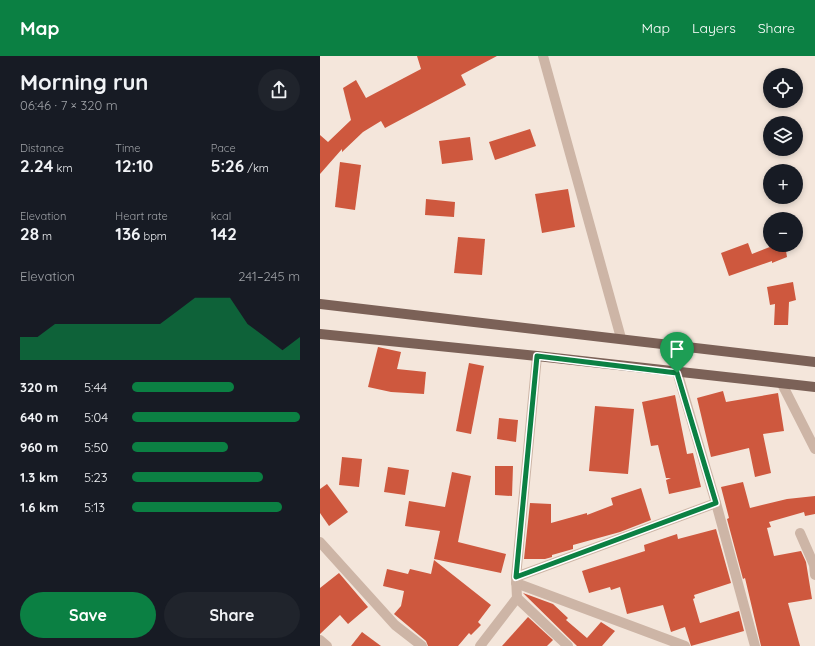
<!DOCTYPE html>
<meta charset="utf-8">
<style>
body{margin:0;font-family:Quicksand,sans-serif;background:#20242c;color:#f1f3f6;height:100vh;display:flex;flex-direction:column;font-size:15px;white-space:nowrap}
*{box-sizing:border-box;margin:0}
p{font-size:13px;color:#9ea1a6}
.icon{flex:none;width:22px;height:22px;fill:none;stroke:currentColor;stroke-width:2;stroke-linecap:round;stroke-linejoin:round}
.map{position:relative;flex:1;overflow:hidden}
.sheet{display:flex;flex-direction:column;background:#171b24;width:320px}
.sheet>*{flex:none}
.tools{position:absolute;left:443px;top:12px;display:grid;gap:8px}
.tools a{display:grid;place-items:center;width:40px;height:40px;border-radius:50%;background:#171b24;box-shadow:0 2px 6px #0003;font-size:20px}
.pin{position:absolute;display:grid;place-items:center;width:34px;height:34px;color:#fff;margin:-41px -17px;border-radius:50% 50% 50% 0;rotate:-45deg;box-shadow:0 0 4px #0007}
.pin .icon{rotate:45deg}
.round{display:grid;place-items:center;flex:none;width:42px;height:42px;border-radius:21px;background:#20242c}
.head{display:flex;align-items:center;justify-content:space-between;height:68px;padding:0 20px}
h1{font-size:22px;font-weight:700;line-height:30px}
.stats{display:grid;grid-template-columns:repeat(3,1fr);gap:6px;height:68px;padding:4px 20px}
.stats div{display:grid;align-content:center}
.stats b{font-size:17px;font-weight:700}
.stats small{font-size:11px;font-weight:400}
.stats p{font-size:11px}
.chart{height:112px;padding:8px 20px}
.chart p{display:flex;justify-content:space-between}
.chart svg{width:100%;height:72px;margin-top:4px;fill:#0b8043;opacity:.7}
.primary-button{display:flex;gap:8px;margin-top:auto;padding:8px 20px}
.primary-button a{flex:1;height:46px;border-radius:24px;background:#0b8043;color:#fff;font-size:16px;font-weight:700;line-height:46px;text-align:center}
.primary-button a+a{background:#20242c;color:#f1f3f6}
ul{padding:0 20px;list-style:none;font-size:13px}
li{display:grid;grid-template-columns:64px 48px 1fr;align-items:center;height:30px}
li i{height:10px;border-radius:5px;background:#0b8043}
header{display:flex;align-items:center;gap:24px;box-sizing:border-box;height:56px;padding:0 20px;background:#0b8043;color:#fff}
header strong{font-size:19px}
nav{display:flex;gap:22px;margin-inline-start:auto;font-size:14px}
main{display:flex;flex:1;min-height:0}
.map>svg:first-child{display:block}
.building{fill:#ce583e}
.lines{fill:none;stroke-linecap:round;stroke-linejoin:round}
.minor{stroke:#cdb5a6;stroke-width:10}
.major{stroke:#7b6157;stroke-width:10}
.route-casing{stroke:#fff;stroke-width:8}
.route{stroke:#0b8043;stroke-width:5}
</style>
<header>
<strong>Map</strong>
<nav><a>Map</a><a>Layers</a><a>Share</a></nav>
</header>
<main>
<section class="sheet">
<div class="head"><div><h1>Morning run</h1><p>06:46 · 7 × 320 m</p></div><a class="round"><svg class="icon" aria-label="share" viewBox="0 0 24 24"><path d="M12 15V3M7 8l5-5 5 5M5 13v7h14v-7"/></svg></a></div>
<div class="stats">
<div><p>Distance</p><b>2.24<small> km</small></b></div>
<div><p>Time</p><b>12:10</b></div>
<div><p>Pace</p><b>5:26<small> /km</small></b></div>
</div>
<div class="stats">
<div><p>Elevation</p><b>28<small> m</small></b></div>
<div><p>Heart rate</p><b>136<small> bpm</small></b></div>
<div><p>kcal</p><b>142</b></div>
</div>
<div class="chart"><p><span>Elevation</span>241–245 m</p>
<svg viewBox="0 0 160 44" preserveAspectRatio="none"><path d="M0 44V30L10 30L20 22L30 22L40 22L50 22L60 22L70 22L80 22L90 14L100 6L110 6L120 6L130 22L140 30L150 38L160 30V44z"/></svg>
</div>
<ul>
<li><b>320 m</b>5:44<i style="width:61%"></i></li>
<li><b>640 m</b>5:04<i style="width:100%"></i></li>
<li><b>960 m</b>5:50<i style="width:57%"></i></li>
<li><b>1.3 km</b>5:23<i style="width:78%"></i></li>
<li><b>1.6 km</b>5:13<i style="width:89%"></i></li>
</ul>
<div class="primary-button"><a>Save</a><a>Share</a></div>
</section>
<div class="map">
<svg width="495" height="590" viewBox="0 0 495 590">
<rect width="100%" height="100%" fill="#f4e6db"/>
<g class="building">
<polygon points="97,0 177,0 141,19 146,29 65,72 61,65 43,76 22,96 22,93 0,118 0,79 8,86 31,64 23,32 36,24 46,42 101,13"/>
<polygon points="210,73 216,90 175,104 169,86"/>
<polygon points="150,81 153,104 122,108 119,85"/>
<polygon points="20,106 41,109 35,154 15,151"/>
<polygon points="248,133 255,171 222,177 215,138"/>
<polygon points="106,143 135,146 134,161 105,159"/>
<polygon points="138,181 165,183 162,219 134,217"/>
<polygon points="428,187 432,198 455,189 465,189 467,201 452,207 452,205 409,220 401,197"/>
<polygon points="473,226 476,244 469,246 468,269 454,269 455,248 450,249 447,231"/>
<polygon points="58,291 81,296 77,313 106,316 104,338 71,336 48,331"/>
<polygon points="149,307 164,310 151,378 136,375"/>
<polygon points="403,335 406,346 458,337 464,375 443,378 451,417 435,421 429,392 391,401 377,342"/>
<polygon points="355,339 367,398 373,397 381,431 349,438 346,424 351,422 346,422 338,389 331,390 322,346"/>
<polygon points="275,350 314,353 308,418 269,415"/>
<polygon points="179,362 198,364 196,386 177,383"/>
<polygon points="22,401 42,403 39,431 19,429"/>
<polygon points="175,410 193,410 192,440 175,439"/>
<polygon points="68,411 89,414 85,439 64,436"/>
<polygon points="132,416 151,420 138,486 186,498 181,517 114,503 120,475 85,470 89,445 125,451"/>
<polygon points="423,426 430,452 467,443 495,440 495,458 485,460 484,456 449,466 451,471 447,472 454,500 481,495 486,506 492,543 468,547 480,590 441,590 425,522 423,523 407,463 409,462 401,431"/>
<polygon points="7,428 28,456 9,470 0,457 0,433"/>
<polygon points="321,432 331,464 300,476 253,489 253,493 232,499 232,501 225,503 204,503 210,447 231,448 231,467 267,457 267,459 293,449 291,442"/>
<polygon points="396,473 411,527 374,539 375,542 373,543 380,567 419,555 424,575 371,590 365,571 351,576 343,549 307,558 300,531 291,534 290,531 269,537 262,515 325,495 324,489 357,478 358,483"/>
<polygon points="114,504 171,549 158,566 161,569 151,579 149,577 138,590 108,590 106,585 74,558 81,550 84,535 63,530 67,513 88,518 90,513 111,518"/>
<polygon points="19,517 48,551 28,568 20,559 0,578 0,532"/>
<polygon points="203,537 233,548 248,562 246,564 267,582 281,566 295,575 282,590 257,590"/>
<polygon points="208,561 233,584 227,590 182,590"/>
<polygon points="42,576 61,590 31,590"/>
</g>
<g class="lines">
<g class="minor">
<polyline points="223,0 301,282"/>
<polyline points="349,288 396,447 435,590"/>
<polyline points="462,328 495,393"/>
<polyline points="480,477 494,509 495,519"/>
<polyline points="0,486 75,569 102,590"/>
<polyline points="196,521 396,447"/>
<polyline points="196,527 365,590"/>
<polyline points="197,542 248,590"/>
<polyline points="0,584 7,590"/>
<polyline points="160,590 197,542 196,521 217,300"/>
</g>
<g class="major">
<polyline points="0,248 495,306"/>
<polyline points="0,278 217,300 495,331"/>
</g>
</g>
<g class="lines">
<g class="route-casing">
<polygon id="route" points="217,300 357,317 396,447 196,521"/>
</g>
<use href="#route" class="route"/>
</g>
</svg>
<div class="tools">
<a><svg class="icon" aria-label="locate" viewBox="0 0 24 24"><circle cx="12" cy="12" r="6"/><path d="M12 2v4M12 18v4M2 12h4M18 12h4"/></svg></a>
<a><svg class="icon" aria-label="layers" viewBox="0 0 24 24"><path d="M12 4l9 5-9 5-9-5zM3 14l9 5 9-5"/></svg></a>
<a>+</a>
<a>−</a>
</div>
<div class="pin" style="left:357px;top:317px;background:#1e9e55"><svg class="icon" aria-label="arrive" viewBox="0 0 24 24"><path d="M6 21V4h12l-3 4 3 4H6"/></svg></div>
</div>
</main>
